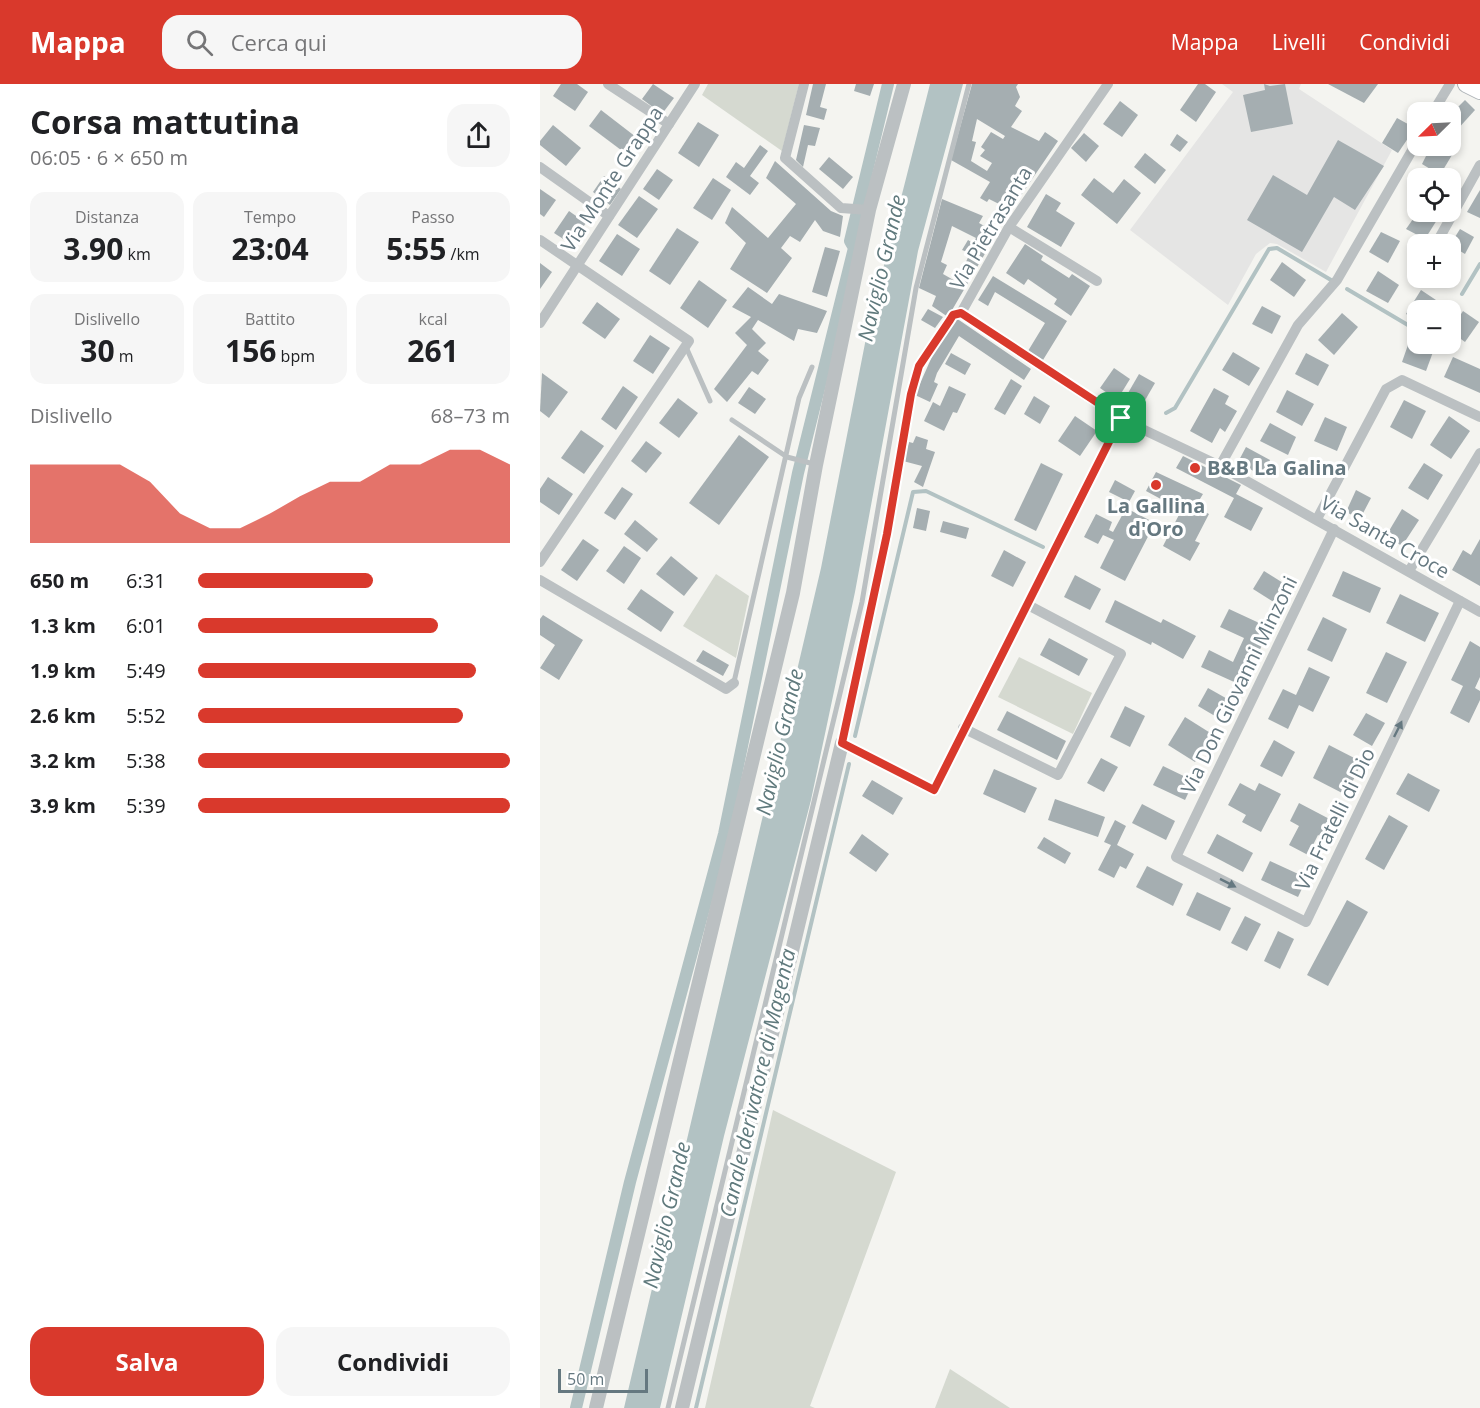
<!DOCTYPE html>
<html lang="it">
<meta charset="utf-8">
<style>
body{margin:0;font-family:"Open Sans",sans-serif;background:#f6f6f6;color:#202124;height:100vh;display:flex;flex-direction:column;font-size:22px;white-space:nowrap}
*{box-sizing:border-box;margin:0}
p{font-size:20px;color:#757577}
.icon{flex:none;width:33px;height:33px;fill:none;stroke:currentColor;stroke-width:2;stroke-linecap:round;stroke-linejoin:round}
.map{position:relative;flex:1;overflow:hidden}
.drawer{display:flex;flex-direction:column;background:#fff;width:540px}
.drawer>*{flex:none}
.needle{width:39px;rotate:246deg}
.buttons{position:absolute;left:867px;top:18px;display:grid;gap:12px}
.buttons a{display:grid;place-items:center;width:54px;height:54px;border-radius:12px;background:#fff;box-shadow:0 3px 9px #0003;font-size:30px}
.scale{position:absolute;left:18px;bottom:15px;width:90px;box-sizing:border-box;padding-left:6px;border:3px solid #657880;border-top:0;font-size:16px;line-height:21px;white-space:nowrap;color:#657880;-webkit-text-stroke:4px #fff;paint-order:stroke}
.pin{position:absolute;display:grid;place-items:center;width:51px;height:51px;color:#fff;margin:-26px;border-radius:12px;box-shadow:0 3px 9px #0006}
.round{display:grid;place-items:center;flex:none;width:63px;height:63px;border-radius:18px;background:#f6f6f6}
.head{display:flex;align-items:center;justify-content:space-between;height:102px;padding:0 30px}
h1{font-size:33px;font-weight:700;line-height:45px}
.stats{display:grid;grid-template-columns:repeat(3,1fr);gap:9px;height:102px;padding:6px 30px}
.stats div{display:grid;align-content:center;border-radius:15px;background:#f6f6f6;text-align:center}
.stats b{font-size:30px;font-weight:700}
.stats small{font-size:16px;font-weight:400}
.stats p{font-size:16px}
.chart{height:168px;padding:12px 30px}
.chart p{display:flex;justify-content:space-between}
.chart svg{width:100%;height:108px;margin-top:6px;fill:#d9392c;opacity:.7}
.primary-button{display:flex;gap:12px;margin-top:auto;padding:12px 30px}
.primary-button a{flex:1;height:69px;border-radius:18px;background:#d9392c;color:#fff;font-size:24px;font-weight:700;line-height:69px;text-align:center}
.primary-button a+a{background:#f6f6f6;color:#202124}
ul{padding:0 30px;list-style:none;font-size:20px}
li{display:grid;grid-template-columns:96px 72px 1fr;align-items:center;height:45px}
li i{height:15px;border-radius:8px;background:#d9392c}
header{display:flex;align-items:center;gap:36px;box-sizing:border-box;height:84px;padding:0 30px;background:#d9392c;color:#fff}
header strong{font-size:28px}
nav{display:flex;gap:33px;margin-inline-start:auto;font-size:21px}
.search{width:420px;height:54px;background:#f6f6f6;display:flex;align-items:center;gap:15px;box-sizing:border-box;padding:0 21px;border-radius:18px;color:#757577;font-size:22px}
main{display:flex;flex:1;min-height:0}
.map>svg:first-child{display:block}
.built{fill:#e5e5e4}
.green{fill:#d5d9d0}
.water{fill:#b2c2c3}
.lines{fill:none;stroke-linecap:round;stroke-linejoin:round}
.stream{stroke:#b2c2c3;stroke-width:4}
.canal{stroke:#b2c2c3;stroke-width:12}
.building{fill:#a5aeb1;fill-rule:evenodd}
.primary-casing{stroke:#aeb4b7;stroke-width:18}
.service{stroke:#bbc0c2;stroke-width:5}
.minor{stroke:#bbc0c2;stroke-width:10}
.tertiary{stroke:#bbc0c2;stroke-width:14}
.primary{stroke:#fff;stroke-width:16}
.oneway{fill:#657880}
.route-casing{stroke:#fff;stroke-width:12}
.route{stroke:#d9392c;stroke-width:8}
.poi-dot{fill:#d9392c;stroke:#fff;stroke-width:2}
.labels{text-anchor:middle;stroke-width:6;stroke-linejoin:round;paint-order:stroke}
.street-label{font-size:20px;fill:#657880;stroke:#fff}
.poi-label{font-size:20px;font-weight:bold;fill:#657880;stroke:#fff;text-anchor:start}
.water-label{font-size:21px;font-style:italic;fill:#607a7d;stroke:#fff}
</style>
<header>
<strong>Mappa</strong>
<div class="search"><svg class="icon" aria-label="search" viewBox="0 0 24 24"><circle cx="10" cy="10" r="6"/><path d="M15 15l6 6"/></svg>Cerca qui</div>
<nav><a>Mappa</a><a>Livelli</a><a>Condividi</a></nav>
</header>
<main>
<section class="drawer">
<div class="head"><div><h1>Corsa mattutina</h1><p>06:05 · 6 × 650 m</p></div><a class="round"><svg class="icon" aria-label="share" viewBox="0 0 24 24"><path d="M12 15V3M7 8l5-5 5 5M5 13v7h14v-7"/></svg></a></div>
<div class="stats">
<div><p>Distanza</p><b>3.90<small> km</small></b></div>
<div><p>Tempo</p><b>23:04</b></div>
<div><p>Passo</p><b>5:55<small> /km</small></b></div>
</div>
<div class="stats">
<div><p>Dislivello</p><b>30<small> m</small></b></div>
<div><p>Battito</p><b>156<small> bpm</small></b></div>
<div><p>kcal</p><b>261</b></div>
</div>
<div class="chart"><p><span>Dislivello</span>68–73 m</p>
<svg viewBox="0 0 160 44" preserveAspectRatio="none"><path d="M0 44V12L10 12L20 12L30 12L40 19L50 32L60 38L70 38L80 32L90 25L100 19L110 19L120 12L130 12L140 6L150 6L160 12V44z"/></svg>
</div>
<ul>
<li><b>650 m</b>6:31<i style="width:56%"></i></li>
<li><b>1.3 km</b>6:01<i style="width:77%"></i></li>
<li><b>1.9 km</b>5:49<i style="width:89%"></i></li>
<li><b>2.6 km</b>5:52<i style="width:85%"></i></li>
<li><b>3.2 km</b>5:38<i style="width:100%"></i></li>
<li><b>3.9 km</b>5:39<i style="width:100%"></i></li>
</ul>
<div class="primary-button"><a>Salva</a><a>Condividi</a></div>
</section>
<div class="map">
<svg width="940" height="1324" viewBox="0 0 940 1324">
<rect width="100%" height="100%" fill="#f4f4f0"/>
<polygon class="built" points="682,0 761,0 759,5 852,66 786,188 737,160 730,159 716,170 688,221 590,146 693,8"/>
<g class="green">
<polygon points="168,0 259,0 242,67 162,11"/>
<polygon points="176,490 209,512 196,574 143,542"/>
<polygon points="479,573 552,609 533,650 458,613"/>
<polygon points="233,1026 356,1088 270,1322 275,1324 165,1324"/>
<polygon points="410,1285 470,1324 395,1324"/>
</g>
<polygon class="water" points="390,0 423,0 378,167 315,508 271,716 184,1052 120,1324 84,1324 281,484 328,244"/>
<g class="lines">
<g class="stream">
<polyline points="807,205 878,247"/>
<polyline points="922,210 940,180"/>
<polyline points="626,329 635,324 729,165 737,164 791,196"/>
<polyline points="315,652 373,408 386,407 503,463"/>
<polyline points="156,1324 309,680"/>
</g>
<polyline class="canal" points="36,1324 90,1098 184,750 258,389 314,164 310,157 348,0"/>
</g>
<g class="building">
<polygon points="21,0 37,0 48,8 35,27 13,12"/>
<polygon points="113,0 134,14 122,30 102,15"/>
<polygon points="273,0 286,0 280,23 287,25 284,36 266,31"/>
<polygon points="316,0 334,0 330,12 314,7"/>
<path d="M 432,0 L 478,0 L 476,3 L 480,13 L 475,22 L 482,27 L 471,43 L 499,57 L 505,48 L 518,57 L 471,126 L 449,115 L 447,118 L 440,114 L 450,98 L 411,76 ZM 437,35 L 465,52 L 463,55 L 451,48 L 441,63 L 445,66 L 440,72 L 452,79 L 447,87 L 431,77 L 436,58 L 432,57 Z"/>
<polygon points="658,0 665,0 676,8 656,38 640,26"/>
<polygon points="724,0 730,2 745,0 753,40 711,48 703,11 725,6"/>
<polygon points="788,0 838,0 824,19"/>
<polygon points="925,16 935,26 916,47 910,42 910,31"/>
<polygon points="580,17 598,31 582,53 563,40"/>
<polygon points="61,26 96,53 85,69 49,42"/>
<polygon points="857,34 875,44 858,69 842,59"/>
<polygon points="158,38 179,51 159,83 138,69"/>
<polygon points="13,41 41,64 26,82 0,61 0,57"/>
<polygon points="264,41 280,44 275,62 268,61 263,83 256,76"/>
<polygon points="544,49 559,62 546,78 531,64"/>
<polygon points="637,50 648,58 640,68 630,61"/>
<polygon points="798,56 844,82 815,126 794,113 762,168 707,136 733,91 767,111"/>
<polygon points="220,61 228,67 210,92 219,99 210,111 186,93 196,78 204,84"/>
<polygon points="891,62 909,62 915,66 900,91 882,80"/>
<polygon points="605,69 626,86 615,100 594,83"/>
<polygon points="289,73 313,93 303,105 279,85"/>
<polygon points="235,77 291,127 303,132 300,153 283,147 275,136 260,158 250,152 241,164 252,174 227,209 190,185 206,159 185,139 192,123 228,154 256,120 226,94"/>
<polygon points="117,85 133,96 119,116 103,105"/>
<polygon points="64,92 81,105 70,121 53,108"/>
<polygon points="173,94 191,106 172,136 153,124"/>
<polygon points="554,94 573,109 584,95 601,109 577,140 541,111"/>
<polygon points="0,105 16,116 4,133 0,130"/>
<polygon points="940,106 940,134 927,128"/>
<polygon points="506,110 521,119 516,127 535,139 521,163 487,143"/>
<polygon points="99,112 118,125 97,154 78,141"/>
<path d="M 402,115 L 443,132 L 439,139 L 457,149 L 408,233 L 392,222 L 396,212 L 379,204 ZM 412,142 L 436,154 L 433,159 L 428,156 L 422,166 L 430,169 L 417,198 L 403,190 L 407,181 L 401,178 Z"/>
<polygon points="29,127 46,139 31,160 14,149"/>
<polygon points="878,128 902,128 885,155 866,145"/>
<polygon points="137,144 159,158 130,201 109,187"/>
<polygon points="920,145 934,153 925,170 910,161"/>
<polygon points="841,148 860,157 848,179 829,168"/>
<polygon points="77,150 100,165 82,192 59,177"/>
<polygon points="485,160 503,172 501,176 529,194 532,190 550,202 531,232 514,220 517,215 488,195 484,201 466,189"/>
<polygon points="285,163 300,167 287,213 272,208"/>
<polygon points="742,178 766,196 754,213 730,196"/>
<polygon points="0,179 12,188 0,205"/>
<polygon points="838,187 859,201 848,219 826,207"/>
<polygon points="453,192 527,237 503,276 488,267 505,239 455,208 448,222 438,216"/>
<polygon points="159,196 187,216 168,244 140,224"/>
<polygon points="208,203 232,220 239,210 287,227 277,249 258,245 254,257 218,236 212,245 226,259 218,267 229,276 218,291 212,287 187,318 174,305 207,261 195,249 211,233 192,223"/>
<polygon points="881,206 899,218 894,226 878,226 878,236 866,230"/>
<polygon points="57,218 80,235 65,255 42,239"/>
<polygon points="722,222 741,232 732,250 712,240"/>
<polygon points="388,225 403,233 395,244 381,236"/>
<polygon points="923,227 939,238 925,258 910,247"/>
<polygon points="802,229 818,243 794,271 778,256"/>
<polygon points="416,234 491,285 484,296 419,252 397,289 394,298 398,300 390,318 375,311 398,259"/>
<polygon points="110,251 130,264 113,290 93,277"/>
<polygon points="869,258 893,268 886,287 862,278"/>
<polygon points="693,268 720,284 709,302 682,286"/>
<polygon points="411,269 431,280 425,291 405,280"/>
<polygon points="766,269 789,281 778,302 755,290"/>
<polygon points="913,273 940,285 940,309 904,293"/>
<polygon points="574,284 590,295 577,316 560,304"/>
<polygon points="2,289 28,308 9,334 0,327"/>
<polygon points="599,290 615,299 600,325 584,316"/>
<polygon points="471,295 482,302 465,331 454,325"/>
<polygon points="83,302 98,313 76,346 61,335"/>
<polygon points="409,302 426,310 417,329 413,328 404,347 384,337 393,318 400,322"/>
<polygon points="209,303 226,315 215,330 198,319"/>
<polygon points="674,304 689,312 685,320 697,327 685,348 680,344 672,359 650,347"/>
<polygon points="747,306 774,320 762,342 736,328"/>
<polygon points="494,312 510,322 500,340 484,330"/>
<polygon points="138,314 158,329 139,354 119,339"/>
<polygon points="864,316 886,327 872,355 850,343"/>
<polygon points="535,332 557,347 540,372 518,357"/>
<polygon points="909,332 930,347 911,375 890,361"/>
<polygon points="785,333 807,343 797,367 774,357"/>
<polygon points="730,339 756,353 748,371 720,357"/>
<polygon points="41,346 64,362 44,390 21,374"/>
<polygon points="199,351 229,373 179,441 149,419"/>
<polygon points="376,352 388,356 386,365 395,368 383,403 374,398 382,382 363,377 369,358 373,359"/>
<polygon points="106,357 122,369 106,389 91,377"/>
<polygon points="706,363 730,376 722,392 698,378"/>
<polygon points="643,372 701,401 696,410 723,424 711,447 684,433 694,414 636,384"/>
<polygon points="501,379 523,390 496,447 474,436"/>
<polygon points="884,379 903,391 888,416 868,404"/>
<polygon points="616,388 663,410 655,423 669,430 655,457 660,459 650,477 623,462 644,421 633,414 630,420 606,407"/>
<polygon points="8,393 33,410 19,431 0,418 0,405"/>
<polygon points="575,396 595,407 589,418 569,408"/>
<polygon points="82,403 93,410 75,436 64,429"/>
<polygon points="816,406 831,414 820,435 806,428"/>
<polygon points="377,424 390,427 386,447 373,444"/>
<polygon points="586,424 615,439 585,497 560,484 574,456 563,451 558,460 544,453 556,430 572,438 569,446 573,448"/>
<polygon points="862,425 879,436 862,462 846,452"/>
<polygon points="95,436 118,455 107,468 84,450"/>
<polygon points="403,437 429,444 426,455 400,448"/>
<polygon points="43,455 59,466 37,497 21,486"/>
<polygon points="940,455 940,502 912,486 923,466 931,471"/>
<polygon points="84,462 101,474 84,500 66,487"/>
<polygon points="464,466 486,478 473,503 451,492"/>
<polygon points="131,472 158,494 144,512 116,490"/>
<polygon points="724,487 748,502 737,520 713,505"/>
<polygon points="803,487 841,504 830,529 792,512"/>
<polygon points="535,491 561,505 550,526 524,513"/>
<polygon points="101,505 134,528 121,548 87,525"/>
<polygon points="860,510 899,529 885,558 846,539"/>
<polygon points="575,516 621,539 623,535 656,552 643,575 612,558 611,561 565,538"/>
<polygon points="689,525 730,544 703,602 661,583 669,566 693,578 704,554 680,543"/>
<polygon points="3,531 43,556 19,596 0,584 15,561 0,551 0,535"/>
<polygon points="783,533 807,545 792,578 767,566"/>
<polygon points="509,554 548,575 539,592 500,571"/>
<polygon points="930,557 940,563 940,593 935,604 940,607 940,616 929,639 910,629 923,602 911,596"/>
<polygon points="163,566 189,581 183,592 156,577"/>
<polygon points="846,568 867,578 847,619 826,609"/>
<polygon points="769,583 790,593 773,628 759,621 748,645 728,635 743,605 756,611"/>
<polygon points="668,604 691,617 680,635 658,622"/>
<polygon points="585,622 605,632 590,663 570,653"/>
<polygon points="467,627 526,657 517,676 457,646"/>
<polygon points="826,629 845,639 832,662 813,651"/>
<polygon points="645,633 672,650 655,678 628,661"/>
<polygon points="734,656 755,668 742,693 720,682"/>
<polygon points="789,661 822,678 806,711 773,694"/>
<polygon points="561,674 578,683 564,708 547,699"/>
<polygon points="623,682 654,697 645,716 613,701"/>
<polygon points="454,685 497,704 485,729 443,710"/>
<polygon points="868,689 900,706 889,728 856,710"/>
<polygon points="332,696 363,714 353,731 322,712"/>
<polygon points="700,699 715,707 719,699 741,710 721,748 702,738 706,731 688,721"/>
<polygon points="515,715 565,733 558,753 508,736"/>
<polygon points="759,719 799,740 790,757 778,751 768,771 749,761 759,742 750,737"/>
<polygon points="602,720 635,737 626,756 592,739"/>
<polygon points="849,731 868,742 844,786 825,775"/>
<polygon points="575,736 586,742 577,761 594,770 586,785 580,782 574,794 558,786 571,761 564,758"/>
<polygon points="322,750 349,770 336,788 309,769"/>
<polygon points="677,750 713,769 703,788 667,769"/>
<polygon points="504,753 531,769 525,780 497,764"/>
<polygon points="730,777 767,794 758,813 721,796"/>
<polygon points="607,782 643,800 633,822 596,803"/>
<polygon points="657,808 691,824 680,847 646,831"/>
<polygon points="807,816 828,828 788,902 767,891"/>
<polygon points="705,832 721,840 707,867 691,859"/>
<polygon points="738,847 754,855 740,885 724,877"/>
</g>
<g class="lines">
<g class="primary-casing">
<polyline id="primary" points="926,0 940,7"/>
</g>
<g class="service">
<polyline points="146,263 170,317"/>
<polyline points="192,336 247,373 274,380"/>
<polyline points="194,598 259,314 272,283"/>
<polyline points="128,1324 322,518 376,204 429,0"/>
</g>
<g class="minor">
<polyline points="68,0 129,40"/>
<polyline points="264,0 245,74 301,124 329,126"/>
<polyline points="568,0 469,143 421,229 413,231 410,235 379,282 371,310 347,450 302,659 394,706 581,335"/>
<polyline points="893,28 910,0"/>
<polyline points="0,83 69,132"/>
<polyline points="469,143 557,197"/>
<polyline points="0,156 149,257 0,478"/>
<polyline points="896,160 940,81"/>
<polyline points="421,229 581,335 680,382 940,528"/>
<polyline points="0,239 155,0"/>
<polyline points="680,382 758,241 797,196 878,56"/>
<polyline points="777,435 846,305 862,296 940,333"/>
<polyline points="794,445 636,773 766,838 920,517"/>
<polyline points="869,487 940,369"/>
<polyline points="0,496 186,605 194,599"/>
<polyline points="423,644 518,691 581,570 488,521"/>
</g>
<g class="tertiary">
<polyline points="56,1324 253,509 276,381 329,126 364,0"/>
<polyline points="142,1324 302,659"/>
</g>
<use href="#primary" class="primary"/>
</g>
<defs><path id="oneway-solid" d="M-6-.8H1V-3.2L6.5 0L1 3.2V.8H-6Z" transform="scale(1.5)"/></defs>
<g class="oneway">
<use href="#oneway-solid" transform="translate(858 645) rotate(-64)"/>
<use href="#oneway-solid" transform="translate(688 799) rotate(27)"/>
</g>
<g class="lines">
<g class="route-casing">
<polygon id="route" points="421,229 581,334 394,706 302,659 347,450 371,310 379,282 410,236 413,231"/>
</g>
<use href="#route" class="route"/>
</g>
<g class="poi-dot">
<circle cx="655" cy="384" r="6"/>
<circle cx="616" cy="401" r="6"/>
</g>
<g class="labels">
<g class="street-label">
<text transform="translate(72 95) rotate(-57)" y="7">Via Monte Grappa</text>
<text transform="translate(451 144) rotate(-59)" y="7">Via Pietrasanta</text>
<text transform="translate(845 453) rotate(30)" y="7">Via Santa Croce</text>
<text transform="translate(699 601) rotate(-64)" y="7">Via Don Giovanni Minzoni</text>
<text transform="translate(795 735) rotate(-64)" y="7">Via Fratelli di Dio</text>
</g>
<g class="poi-label">
<text x="667" y="391">B&amp;B La Galina</text>
<text x="616" y="429" text-anchor="middle">La Gallina<tspan x="616" dy="23">d'Oro</tspan></text>
</g>
<g class="water-label">
<text transform="translate(342 184) rotate(-77)" y="7">Naviglio Grande</text>
<text transform="translate(240 658) rotate(-77)" y="7">Naviglio Grande</text>
<text transform="translate(218 999) rotate(-77)" y="7">Canale derivatore di Magenta</text>
<text transform="translate(127 1131) rotate(-77)" y="7">Naviglio Grande</text>
</g>
</g>
</svg>
<div class="buttons">
<a><svg class="needle" viewBox="-14 -14 28 28"><path d="M0-13l5 13h-10z" fill="#e53935"/><path d="M0 13l5-13h-10z" fill="#757577"/></svg></a>
<a><svg class="icon" aria-label="locate" viewBox="0 0 24 24"><circle cx="12" cy="12" r="6"/><path d="M12 2v4M12 18v4M2 12h4M18 12h4"/></svg></a>
<a>+</a>
<a>−</a>
</div>
<div class="scale">50 m</div>
<div class="pin" style="left:581px;top:334px;background:#1e9e55"><svg class="icon" aria-label="arrive" viewBox="0 0 24 24"><path d="M6 21V4h12l-3 4 3 4H6"/></svg></div>
</div>
</main>
